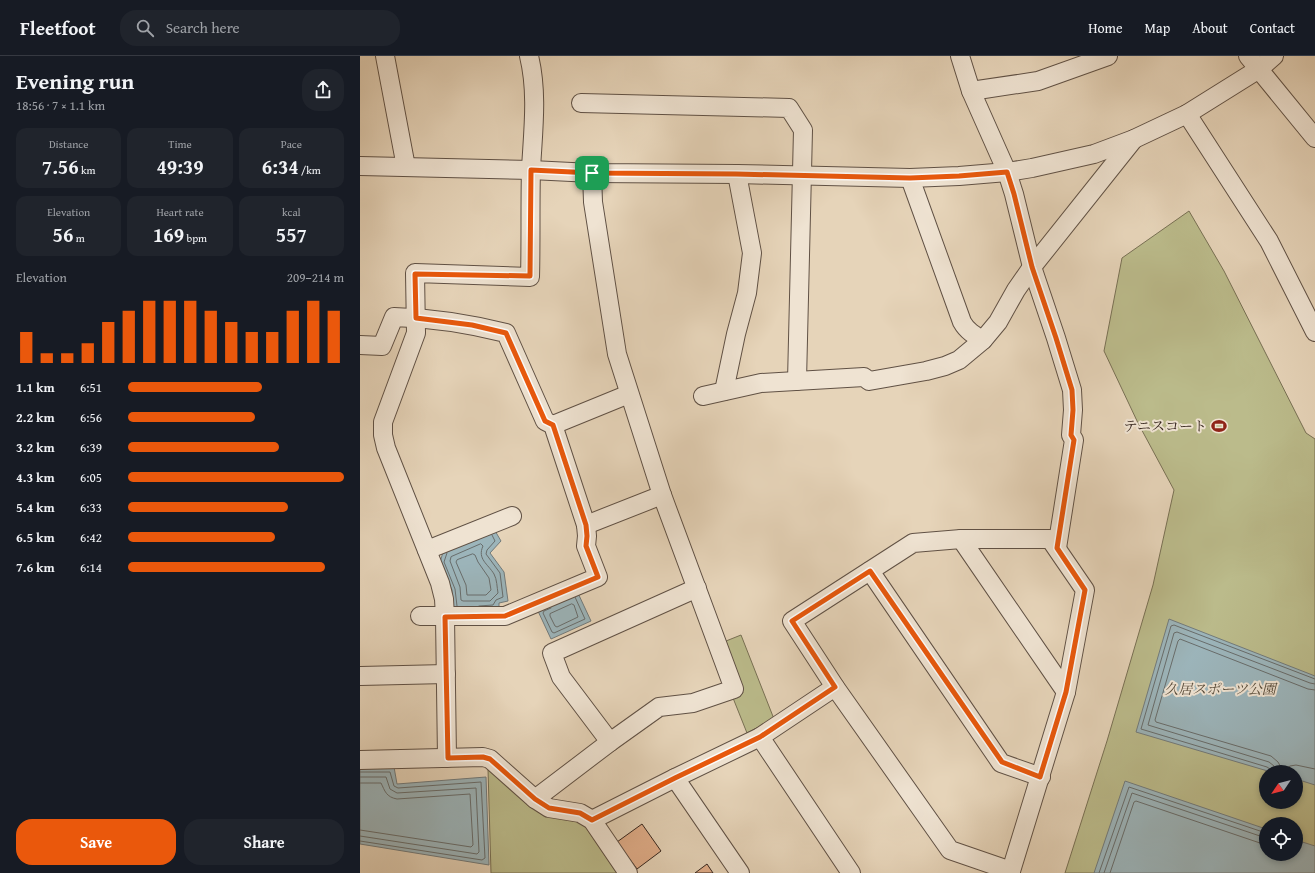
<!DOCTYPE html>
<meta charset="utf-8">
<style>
body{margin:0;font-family:"Gentium Book Plus","Noto Serif JP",serif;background:#20242c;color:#f1f3f6;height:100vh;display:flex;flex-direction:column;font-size:15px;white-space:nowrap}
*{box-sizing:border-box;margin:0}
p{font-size:13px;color:#9ea1a6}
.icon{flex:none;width:22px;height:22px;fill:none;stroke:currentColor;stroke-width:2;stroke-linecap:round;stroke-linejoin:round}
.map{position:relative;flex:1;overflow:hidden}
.details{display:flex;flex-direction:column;background:#171b24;width:360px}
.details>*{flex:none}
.needle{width:26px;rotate:235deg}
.buttons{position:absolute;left:899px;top:709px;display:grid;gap:8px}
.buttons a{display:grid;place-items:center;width:44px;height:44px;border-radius:50%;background:#171b24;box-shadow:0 2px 6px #0003;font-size:20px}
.pin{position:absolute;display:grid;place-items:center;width:34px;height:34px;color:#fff;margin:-17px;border-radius:8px;box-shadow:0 2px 6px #0006}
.round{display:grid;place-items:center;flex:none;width:42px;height:42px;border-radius:16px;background:#20242c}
.headline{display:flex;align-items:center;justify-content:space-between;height:68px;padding:0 16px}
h1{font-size:22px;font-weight:800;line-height:30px}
.figures{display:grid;grid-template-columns:repeat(3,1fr);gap:6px;height:68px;padding:4px 16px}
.figures div{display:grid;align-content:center;border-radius:10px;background:#20242c;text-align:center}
.figures b{font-size:20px;font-weight:800}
.figures small{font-size:11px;font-weight:400}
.figures p{font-size:11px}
.chart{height:112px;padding:8px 16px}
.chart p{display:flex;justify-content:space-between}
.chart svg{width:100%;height:72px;margin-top:4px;stroke:#ea580c;stroke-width:6}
.action{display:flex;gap:8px;margin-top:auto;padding:8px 16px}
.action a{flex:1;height:46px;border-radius:16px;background:#ea580c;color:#fff;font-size:16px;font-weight:800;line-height:46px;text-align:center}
.action a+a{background:#20242c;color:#f1f3f6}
ul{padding:0 16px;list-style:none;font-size:13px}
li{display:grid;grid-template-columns:64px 48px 1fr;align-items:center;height:30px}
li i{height:10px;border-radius:5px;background:#ea580c}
header{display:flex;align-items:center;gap:24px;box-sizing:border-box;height:56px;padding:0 20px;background:#171b24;border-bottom:1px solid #363941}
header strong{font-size:19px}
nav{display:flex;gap:22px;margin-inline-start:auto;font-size:14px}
.search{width:280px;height:36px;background:#20242c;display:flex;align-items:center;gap:10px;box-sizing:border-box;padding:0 14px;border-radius:16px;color:#9ea1a6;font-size:15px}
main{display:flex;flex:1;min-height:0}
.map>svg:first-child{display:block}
.green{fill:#bbbb8b;stroke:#787054;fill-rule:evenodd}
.water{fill:#9cb5bb;stroke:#727b7c}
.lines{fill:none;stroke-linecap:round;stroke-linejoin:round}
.shore{stroke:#686d6c;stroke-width:1}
.building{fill:#e1ae8a;stroke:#34251e}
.minor-casing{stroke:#605145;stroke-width:20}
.minor{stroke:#efe3d2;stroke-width:18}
.route-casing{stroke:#fff;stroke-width:8}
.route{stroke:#ea580c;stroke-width:5}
.labels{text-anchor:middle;stroke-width:4;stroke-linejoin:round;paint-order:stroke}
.poi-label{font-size:14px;fill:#34251e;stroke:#efe3d2;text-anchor:end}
.park-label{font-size:14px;font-style:italic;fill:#564a39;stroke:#efe3d2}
</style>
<header>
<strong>Fleetfoot</strong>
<div class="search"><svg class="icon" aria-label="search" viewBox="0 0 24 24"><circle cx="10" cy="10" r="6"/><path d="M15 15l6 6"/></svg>Search here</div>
<nav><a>Home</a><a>Map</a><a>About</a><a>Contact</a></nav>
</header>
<main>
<section class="details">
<div class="headline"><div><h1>Evening run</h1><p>18:56 · 7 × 1.1 km</p></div><a class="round"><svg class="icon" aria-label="share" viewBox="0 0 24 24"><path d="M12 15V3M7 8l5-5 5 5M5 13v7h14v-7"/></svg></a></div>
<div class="figures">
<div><p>Distance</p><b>7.56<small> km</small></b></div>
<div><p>Time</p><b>49:39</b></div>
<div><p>Pace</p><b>6:34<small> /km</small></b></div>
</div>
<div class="figures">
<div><p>Elevation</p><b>56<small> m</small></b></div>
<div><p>Heart rate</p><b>169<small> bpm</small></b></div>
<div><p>kcal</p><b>557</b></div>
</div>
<div class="chart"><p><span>Elevation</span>209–214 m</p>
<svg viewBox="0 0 160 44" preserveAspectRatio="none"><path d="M5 44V25M15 44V38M25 44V38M35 44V32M45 44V19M55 44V12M65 44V6M75 44V6M85 44V6M95 44V12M105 44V19M115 44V25M125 44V25M135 44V12M145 44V6M155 44V12"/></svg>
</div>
<ul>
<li><b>1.1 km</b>6:51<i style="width:62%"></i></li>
<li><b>2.2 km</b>6:56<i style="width:59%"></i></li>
<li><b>3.2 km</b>6:39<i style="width:70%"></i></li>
<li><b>4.3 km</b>6:05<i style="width:100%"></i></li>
<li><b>5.4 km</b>6:33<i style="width:74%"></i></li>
<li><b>6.5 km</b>6:42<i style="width:68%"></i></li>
<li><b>7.6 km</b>6:14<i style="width:91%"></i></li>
</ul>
<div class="action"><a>Save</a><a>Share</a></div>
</section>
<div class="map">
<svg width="955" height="817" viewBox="0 0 955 817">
<rect width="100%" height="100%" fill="#e6d4b9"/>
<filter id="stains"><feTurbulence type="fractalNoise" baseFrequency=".005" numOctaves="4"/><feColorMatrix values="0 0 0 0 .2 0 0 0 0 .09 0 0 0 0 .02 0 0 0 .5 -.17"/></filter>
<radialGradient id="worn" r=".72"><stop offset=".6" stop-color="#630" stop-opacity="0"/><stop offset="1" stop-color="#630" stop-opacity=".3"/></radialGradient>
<g class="green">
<path d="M 829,155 L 864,215 L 946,377 L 955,383 L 955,817 L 705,817 L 747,685 L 793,529 L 814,434 L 778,367 L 744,295 L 762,202 ZM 906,716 L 936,716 L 936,746 L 906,746 ZM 906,768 L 936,768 L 936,798 L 906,798 Z"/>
<polygon points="381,579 414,663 387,677 373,642 383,637 366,585"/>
<polygon points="128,713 182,758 217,765 225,770 257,817 131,817"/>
</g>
<g class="water">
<polygon points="134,473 141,485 130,497 144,516 148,545 139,547 139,553 93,555 92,534 80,506 84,493"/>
<polygon points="217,535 231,565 191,583 177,553"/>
<polygon points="809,563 955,620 955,729 936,723 936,716 911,716 776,676"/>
<polygon points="34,711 37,728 126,721 129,809 0,788 0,713"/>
<polygon points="765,725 906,773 906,798 936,798 936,784 955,790 955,817 734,817"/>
</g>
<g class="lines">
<g class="shore">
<path d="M 121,488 L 123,490 C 117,503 128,508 134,518 C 137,523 137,532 138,537 L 130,545 L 103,545 L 101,544 L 100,531 L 90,505 L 91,501 Z"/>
<polyline points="87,497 84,506 95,533 97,550"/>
<polygon points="113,498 115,499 118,506 129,522 131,534 126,539 107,539 106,529 96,506 97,504"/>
<polygon points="212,548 214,549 218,561 197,571 195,570 190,560 190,558"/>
<polyline points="119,550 133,549 136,544 143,541 140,517 126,498 127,494 135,485 132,479"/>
<polyline points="191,552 184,555 183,557 192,576 194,577 225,563 215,541"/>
<polyline points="955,634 948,633 820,583 818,585 795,664 796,666 911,700 918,706 923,715 930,710 936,709 955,713"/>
<polyline points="0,716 30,716 34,730 38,732 121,726 125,802 122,804 0,785"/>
<polyline points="910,716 910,713 907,711 781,673 811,570 814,569 955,623"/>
<polyline points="915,716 914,710 909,706 788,669 814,577 817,576 950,627 955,628"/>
<polyline points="0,721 26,721 30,733 37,737 116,732 119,796 117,798 0,780"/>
<path d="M 0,727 L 21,727 C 25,735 26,741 37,743 L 110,738 L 113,789 L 111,791 L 0,774"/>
<polyline points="739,817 769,731 906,777"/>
<polyline points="744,817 772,737 906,782"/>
<polyline points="750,817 774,746 776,745 900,787 906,788"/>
</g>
</g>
<g class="building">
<polygon points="282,768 301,795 277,813 257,786"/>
<polygon points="347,808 353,817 335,817"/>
</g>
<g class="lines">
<g class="minor-casing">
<g id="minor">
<polyline points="25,0 46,111"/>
<polyline points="600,0 611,35 647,116 654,138 672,211 696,282 712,334 713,354 711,379 714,384 697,492"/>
<polyline points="888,0 955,82"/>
<polyline points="611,35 678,25 748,0"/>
<polyline points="221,47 429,52 443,74 437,325"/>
<polyline points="827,58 909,185 955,276"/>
<polyline points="0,110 171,114 232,117 377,118 550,122 599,120 647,116 672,112 734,98 774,83 827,58 899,13 914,0"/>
<path d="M 550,122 L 602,266 C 607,275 614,279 623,284"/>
<path d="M 0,289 L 22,290 L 34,261 C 71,262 110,268 146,277 L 185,365 L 193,369 L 226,469 L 227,480 L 226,490 L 238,521 L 145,560 L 60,560"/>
<polyline points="364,335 376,278 387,237 392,197 377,118"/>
<polyline points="343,340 401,327 504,321 509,325 566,315 585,310 599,304 623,284 638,266 656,234 672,211 774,83"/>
<polyline points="193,369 269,338"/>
<polyline points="226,469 302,439"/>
<polyline points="601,483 706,636"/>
<polyline points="67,494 152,460"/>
<polyline points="510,515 641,707 681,721"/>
<polyline points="0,620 86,618"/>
<polyline points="400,681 491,817"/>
<polyline points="250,686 201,621 192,597 337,532"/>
<path d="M 87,702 L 85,561 L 84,543 L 80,527 L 26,392 L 23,379 L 23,366 L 56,277 L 55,217 L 170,221 C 171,185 170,149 171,113 C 173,75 178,37 169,0"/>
<polyline points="0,704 123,701 130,703 175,743 189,752 220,757 232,764 268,817"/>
<polyline points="315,722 380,817"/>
<polyline points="175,743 250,686 299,651 333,647 374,633 302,439 257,298 233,146 232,117"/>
<polyline points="232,764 315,722 400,681 475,631"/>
<polyline points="651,817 651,815 706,636 725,534 690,483 601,483 553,487 432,565 475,631 590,794 651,815"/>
</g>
</g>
<use href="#minor" class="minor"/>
</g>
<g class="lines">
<g class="route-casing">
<polygon id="route" points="171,114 232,117 376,118 550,122 599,120 647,116 654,138 672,211 696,282 712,334 713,354 711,379 714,384 697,492 725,534 706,636 680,721 642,706 510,515 432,565 475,631 400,681 315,722 232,764 220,757 189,752 175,743 130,703 123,701 88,702 85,561 145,560 238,521 226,490 227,480 226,469 193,369 185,365 146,277 112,269 56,262 55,218 170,220"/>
</g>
<use href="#route" class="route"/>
</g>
<defs>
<g id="stadium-bare" transform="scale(1.2)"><path d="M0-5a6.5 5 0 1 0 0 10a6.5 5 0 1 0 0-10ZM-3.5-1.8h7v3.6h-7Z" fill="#8f2418" stroke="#efe3d2" stroke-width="2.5" paint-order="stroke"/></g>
</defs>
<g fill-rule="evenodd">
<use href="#stadium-bare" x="859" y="370"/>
</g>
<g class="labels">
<g class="poi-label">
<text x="847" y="375">テニスコート</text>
</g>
<g class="park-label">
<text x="860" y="638">久居スポーツ公園</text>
</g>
</g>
<rect width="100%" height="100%" filter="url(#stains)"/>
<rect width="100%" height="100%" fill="url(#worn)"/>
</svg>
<div class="buttons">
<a><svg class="needle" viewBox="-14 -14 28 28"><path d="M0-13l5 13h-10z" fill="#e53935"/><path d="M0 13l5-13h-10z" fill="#9ea1a6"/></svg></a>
<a><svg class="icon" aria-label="locate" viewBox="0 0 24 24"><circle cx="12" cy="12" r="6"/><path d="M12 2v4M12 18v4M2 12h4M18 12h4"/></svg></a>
</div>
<div class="pin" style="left:232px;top:117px;background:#1e9e55"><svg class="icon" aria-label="arrive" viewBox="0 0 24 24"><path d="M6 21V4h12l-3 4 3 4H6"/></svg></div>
</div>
</main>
